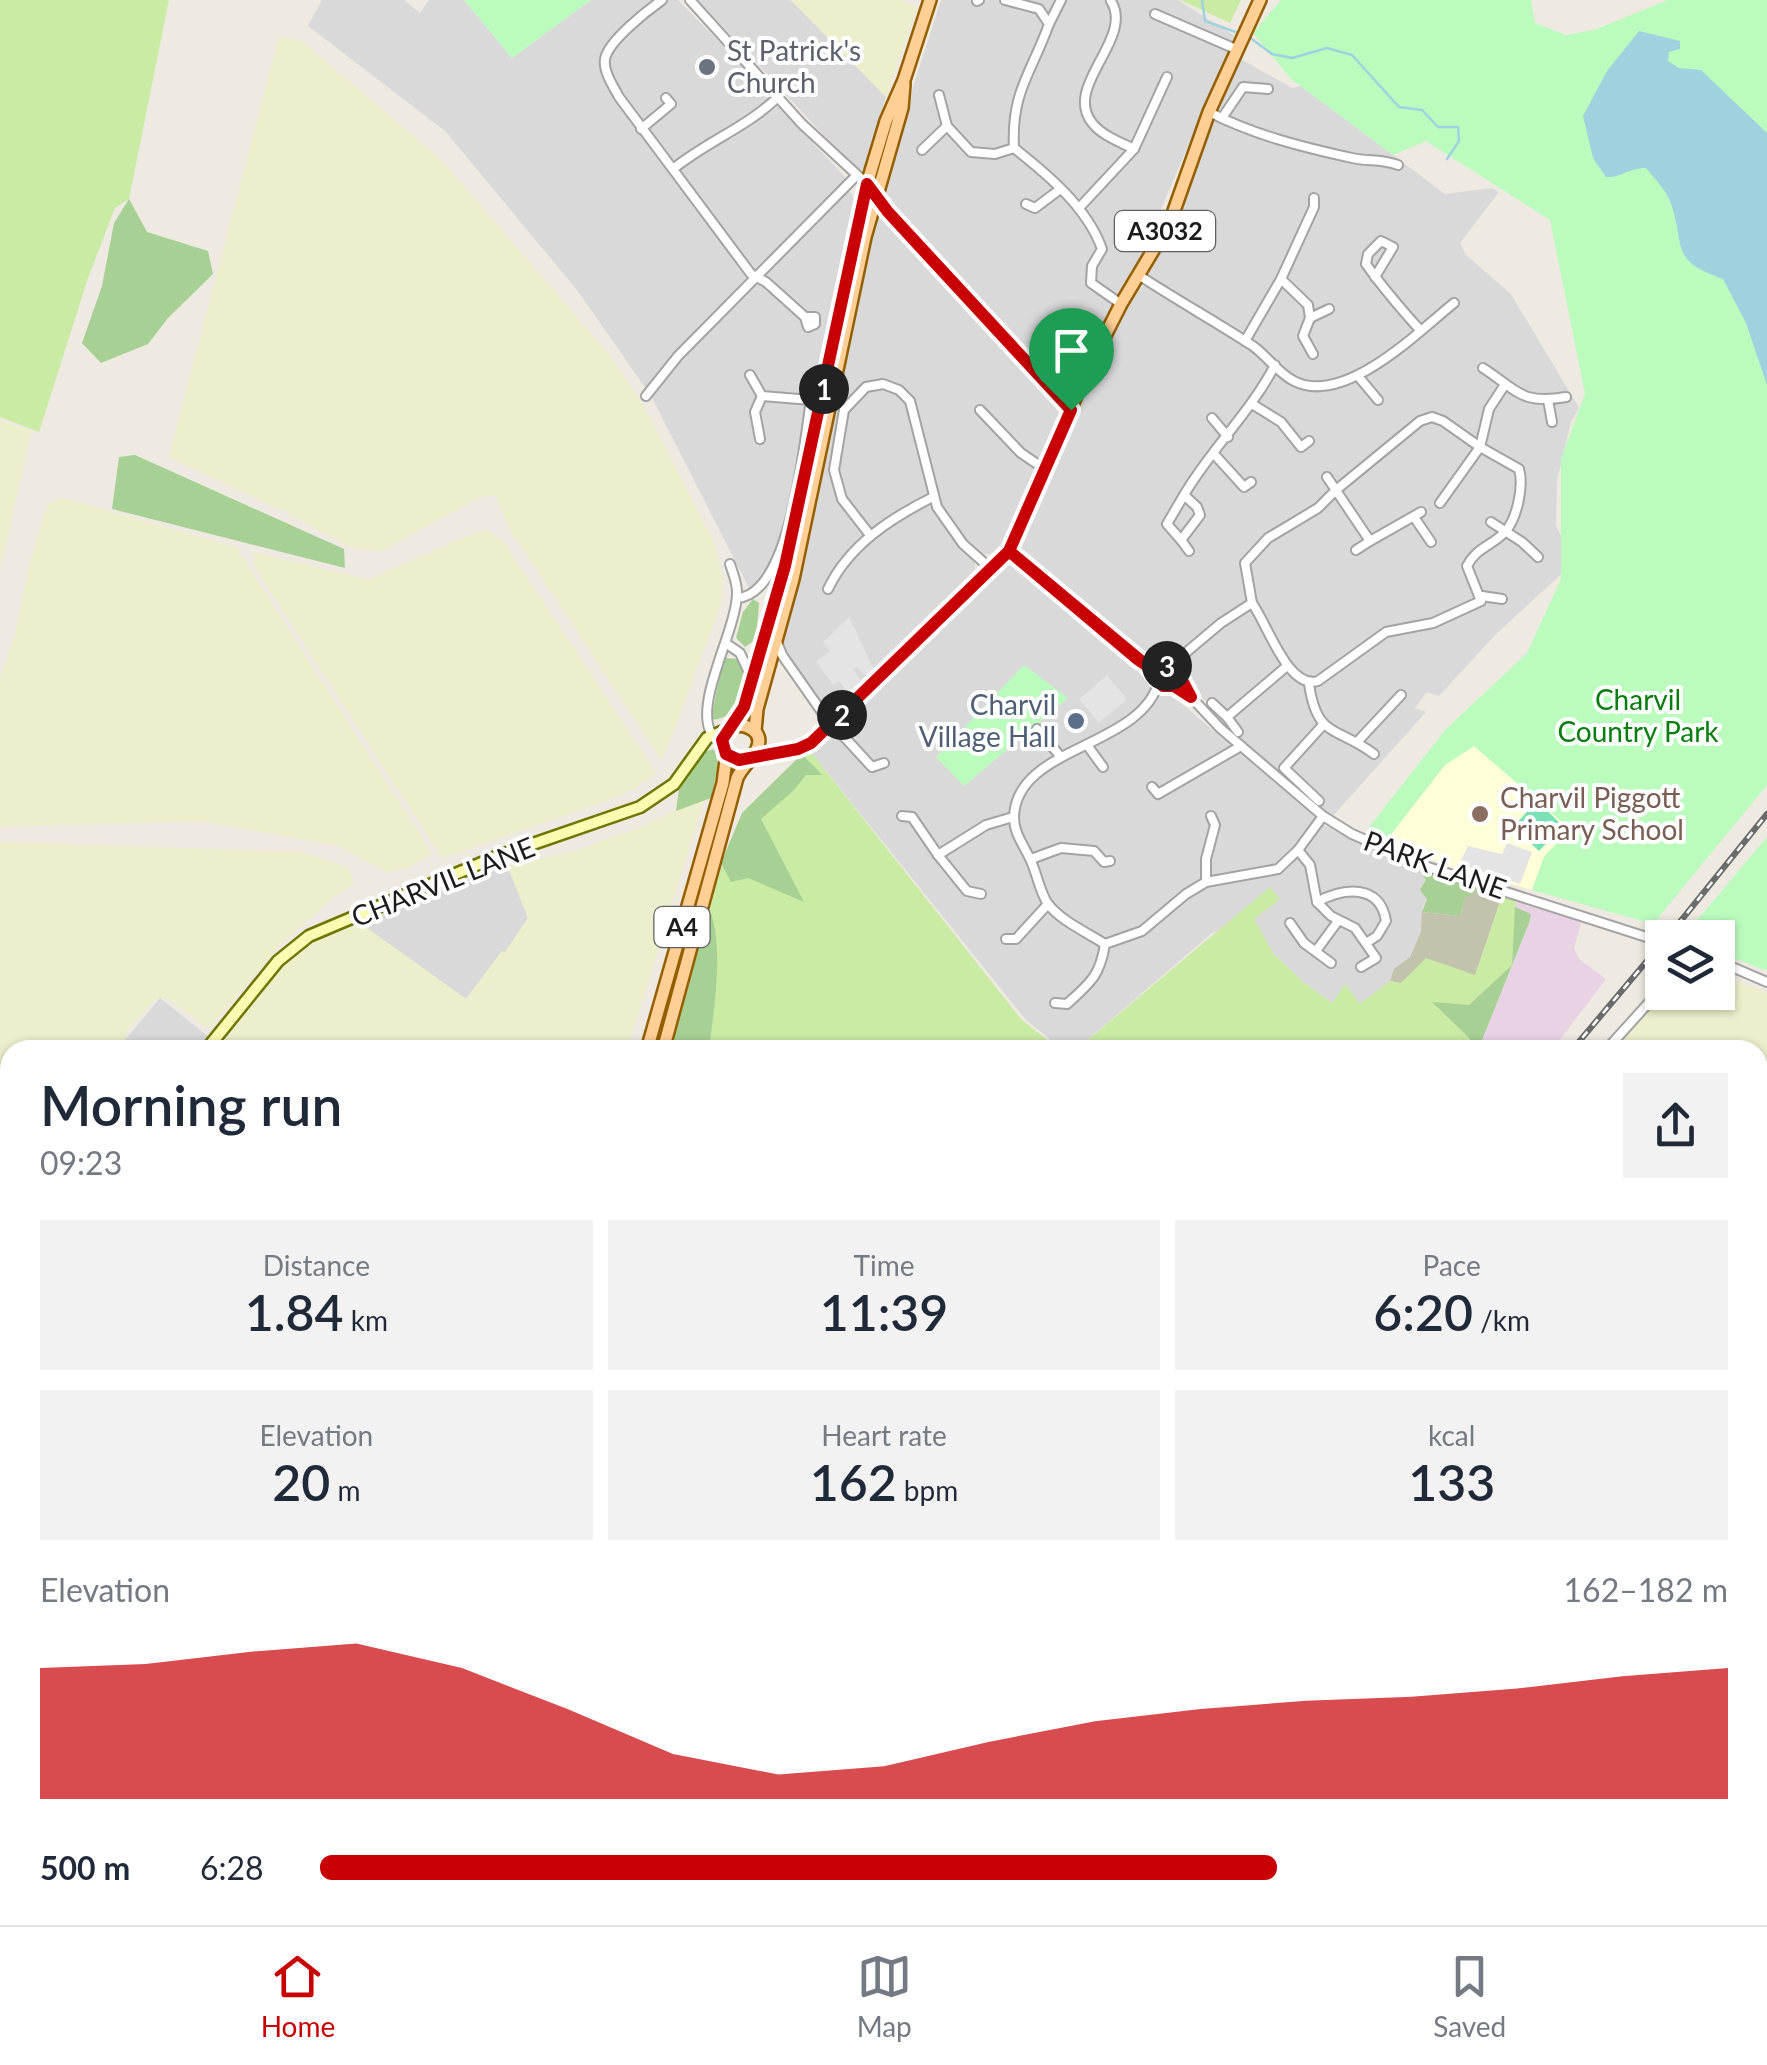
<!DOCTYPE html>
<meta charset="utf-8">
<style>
body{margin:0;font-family:Lato,sans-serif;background:#f2f2f3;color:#1f2937;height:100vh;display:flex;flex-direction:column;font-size:38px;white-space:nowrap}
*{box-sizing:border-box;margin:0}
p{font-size:32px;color:#747a83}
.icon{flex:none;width:55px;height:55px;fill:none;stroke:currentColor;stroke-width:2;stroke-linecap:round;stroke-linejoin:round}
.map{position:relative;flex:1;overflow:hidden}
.sheet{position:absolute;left:0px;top:1040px;width:1768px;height:885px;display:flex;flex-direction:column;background:#fff;border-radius:30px 30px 0 0;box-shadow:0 2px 8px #0004}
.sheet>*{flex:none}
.fabs{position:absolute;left:1645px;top:920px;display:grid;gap:20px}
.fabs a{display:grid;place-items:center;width:90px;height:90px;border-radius:0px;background:#fff;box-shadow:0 2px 8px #0004;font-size:50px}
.pin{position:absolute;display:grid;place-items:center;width:85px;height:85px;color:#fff;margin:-102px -42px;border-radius:50% 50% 50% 0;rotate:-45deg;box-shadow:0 0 10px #0007}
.pin .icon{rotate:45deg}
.km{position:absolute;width:50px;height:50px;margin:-25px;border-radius:50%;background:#222;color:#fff;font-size:28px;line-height:50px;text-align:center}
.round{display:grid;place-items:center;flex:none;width:105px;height:105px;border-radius:0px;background:#f2f2f3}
.summary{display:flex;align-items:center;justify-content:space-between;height:170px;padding:0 40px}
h1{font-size:55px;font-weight:600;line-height:75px}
.metrics{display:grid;grid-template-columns:repeat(3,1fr);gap:15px;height:170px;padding:10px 40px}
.metrics div{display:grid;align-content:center;border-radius:0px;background:#f2f2f3;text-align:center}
.metrics b{font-size:50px;font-weight:600}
.metrics small{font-size:28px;font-weight:400}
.metrics p{font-size:28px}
.chart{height:280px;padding:20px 40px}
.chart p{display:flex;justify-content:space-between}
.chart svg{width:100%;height:180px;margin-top:10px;fill:#c80005;opacity:.7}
ul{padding:0 40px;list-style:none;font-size:32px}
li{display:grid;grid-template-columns:160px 120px 1fr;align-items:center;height:75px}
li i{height:25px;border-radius:12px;background:#c80005}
.tabs{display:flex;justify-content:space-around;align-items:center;height:140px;border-top:2px solid #e0e1e3;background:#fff;font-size:28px;color:#747a83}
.tabs a{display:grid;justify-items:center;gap:5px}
.tabs .current{color:#c80005}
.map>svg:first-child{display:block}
.residential{fill:#dad9d9}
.industrial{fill:#e8d3e4}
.education{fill:#fffed9}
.construction{fill:#c3c2ad}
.farmland{fill:#edeecb}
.grass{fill:#c9eba4}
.forest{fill:#a7d094}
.park{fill:#bbfcbe}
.pitch{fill:#7be2b7}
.parking{fill:#e4e4e4}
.water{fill:#9fd2de}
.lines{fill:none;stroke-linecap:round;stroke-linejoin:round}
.stream{stroke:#9fd2de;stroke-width:2.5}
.street-casing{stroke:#a3a3a3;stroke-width:12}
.secondary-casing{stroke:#6d7600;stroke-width:15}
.primary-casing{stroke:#945f00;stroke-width:16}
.street{stroke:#fff;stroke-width:8}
.secondary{stroke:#fafcb1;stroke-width:10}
.primary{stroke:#ffcf95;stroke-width:11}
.rail-casing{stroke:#6a6a6a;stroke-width:6}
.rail{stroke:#fff;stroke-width:2.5;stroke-dasharray:8;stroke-linecap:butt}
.route-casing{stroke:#fff;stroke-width:20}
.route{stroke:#c80005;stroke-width:12}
.worship-dot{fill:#6b7280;stroke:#fff;stroke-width:4}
.service-dot{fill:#5c6f8a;stroke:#fff;stroke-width:4}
.education-dot{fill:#8d6e63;stroke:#fff;stroke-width:4}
.labels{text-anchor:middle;stroke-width:8;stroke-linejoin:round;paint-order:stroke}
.shield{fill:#fff;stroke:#606060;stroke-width:2.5}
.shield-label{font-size:25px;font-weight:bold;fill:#1c1c1c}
.worship-label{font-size:28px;fill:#5b616d;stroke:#fff;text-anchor:start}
.park-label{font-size:28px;fill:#067e0d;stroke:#fff}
.service-label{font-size:28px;fill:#4e5e75;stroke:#fff;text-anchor:end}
.education-label{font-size:28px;fill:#785e54;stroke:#fff;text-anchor:start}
.street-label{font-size:28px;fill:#1c1c1c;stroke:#fff}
</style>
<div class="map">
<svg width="1767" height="1925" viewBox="0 0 1767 1925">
<rect width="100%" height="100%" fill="#eeeae1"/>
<g class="residential">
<polygon points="322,0 404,0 420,13 429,0 464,0 512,58 591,0 678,0 772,96 764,106 772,111 778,106 846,178 842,186 852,194 857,206 782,545 774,576 758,593 749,588 651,396 577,290 445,131 308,26"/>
<polygon points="698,0 791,0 886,97 863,169 856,170"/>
<polygon points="941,0 1178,0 1235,36 1137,265 1093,339 1067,397 883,199 901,125"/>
<polygon points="1239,58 1292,88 1301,86 1445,194 1492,188 1499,192 1460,243 1466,255 1511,294 1579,408 1571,422 1557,481 1556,526 1572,557 1569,567 1495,635 1439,696 1427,692 1415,708 1426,712 1332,817 1226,728 1189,681 1186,666 1191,659 1183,648 1172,657 1133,649 1030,562 1018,547 1115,325 1138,288 1143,287 1149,277 1148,273 1169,238"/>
<polygon points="882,217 1062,411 1012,532 995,553 982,555 975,561 975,573 830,715 782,647 855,293 876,219"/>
<polygon points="1009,561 1102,635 1152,679 1153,685 1162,694 1169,693 1326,826 1419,871 1426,880 1427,899 1423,906 1421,931 1409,958 1395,969 1390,981 1360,1005 1346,985 1332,1003 1303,982 1273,953 1253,919 1212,933 1076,1050 1063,1050 1025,1019 810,751 850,717 848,713"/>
<polygon points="507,864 528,918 505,953 502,952 466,999 357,921 376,911"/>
<polygon points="160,998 210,1038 199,1050 136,1050 125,1040"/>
<polygon points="0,1516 5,1522 10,1516 10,1730 0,1725"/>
<polygon points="0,1753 10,1758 10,1823 0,1816"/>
<polygon points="135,1915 289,1915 304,1925 129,1925"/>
<polygon points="311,1915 393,1915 389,1925 327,1925"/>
<polygon points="832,1915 1329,1915 1338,1925 822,1925"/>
</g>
<polygon class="industrial" points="1516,902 1582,920 1574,948 1579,959 1606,979 1552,1050 1478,1050 1529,923 1531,914 1515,907"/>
<polygon class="education" points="1474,746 1571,829 1544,857 1532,890 1445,865 1385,842 1445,765"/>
<polygon class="construction" points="1478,892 1502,896 1475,976 1400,983 1390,981 1394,969 1410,957 1421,931 1422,912 1460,916 1465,896"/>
<g class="farmland">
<polygon points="791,0 899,0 917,7 886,97"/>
<polygon points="279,37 300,40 440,159 611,357 645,408 714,543 723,580 721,603 671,739 661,759 511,531 495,495 477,498 382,551 350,547 286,512 169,457"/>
<polygon points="0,420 31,431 0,571"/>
<polygon points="62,498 236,547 432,854 408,868 387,872 338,846 202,821 0,827 0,678 14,639 30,563 48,504"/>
<polygon points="487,530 503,541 656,773 637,787 609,800 442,858 254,566 254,552 368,580 470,535"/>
<polygon points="705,797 627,1050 217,1050 273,970 303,940 357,921 466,999 502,951 505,952 528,918 507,865 572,852 633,830"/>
<polygon points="0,842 303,852 349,868 354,884 333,897 279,946 209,1028 166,998 157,998 126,1031 125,1041 134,1050 10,1050 10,1154 0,1138"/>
<polygon points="1718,973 1767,993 1767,1432 1758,1422 1758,1050 1614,1050 1664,993 1718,992"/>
<polygon points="10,1198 10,1516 5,1522 0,1516 0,1204"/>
</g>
<g class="grass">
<polygon points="0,0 169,0 129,199 115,208 88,278 39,432 0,417"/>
<polygon points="1180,0 1241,0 1230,23"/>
<polygon points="810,751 1021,1019 1060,1050 672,1050 720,870 755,809"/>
<polygon points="731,764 737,765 658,1050 650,1050"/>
<polygon points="1270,887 1280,899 1254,919 1273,953 1303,982 1332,1003 1345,984 1360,1004 1390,981 1401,983 1426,958 1475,975 1502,896 1516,902 1512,965 1469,1005 1433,1003 1470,1039 1459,1050 1076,1050"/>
<polygon points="393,1915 765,1915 755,1925 389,1925"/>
</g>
<g class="forest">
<polygon points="129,199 147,232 208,251 213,274 168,318 148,344 101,363 82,343 102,286 114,223"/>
<polygon points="135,455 344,549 345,568 112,509 119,457"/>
<polygon points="753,599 759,603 756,639 745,647 736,638 743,612"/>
<path d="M 723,658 L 741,659 C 750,687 743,717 711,720 Z"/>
<polygon points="715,749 718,766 711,798 676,811 679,789 703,752"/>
<polygon points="802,754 822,775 806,775 794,790 761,819 804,902 748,878 731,882 721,863 742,813"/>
<polygon points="1419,871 1480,888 1478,892 1465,897 1460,916 1422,912 1427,899 1420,890 1426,880"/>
<path d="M 708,905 C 725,944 714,1008 709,1050 L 668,1050 Z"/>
<polygon points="1515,907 1531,914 1529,923 1478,1050 1459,1050 1470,1039 1432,1002 1469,1005 1512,965"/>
</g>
<g class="park">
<polygon points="464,0 591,0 512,58"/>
<polygon points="1281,0 1531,0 1535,23 1566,35 1594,30 1668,0 1767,0 1767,785 1653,924 1532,890 1544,857 1570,829 1474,746 1445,765 1385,842 1366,831 1446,729 1527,653 1561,579 1561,459 1585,394 1550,220 1426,141 1393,155 1291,79 1253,33"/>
<polygon points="1024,665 1068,698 964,786 936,757"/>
<polygon points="1767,837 1767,971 1718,952 1718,938 1683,937"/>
<polygon points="1767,1567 1767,1909 1758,1915 1758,1572"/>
<polygon points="0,1816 10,1823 10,1915 97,1915 92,1925 0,1925"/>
<polygon points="1420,1915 1757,1915 1746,1925 1418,1925"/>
</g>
<polygon class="pitch" points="1537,801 1563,826 1539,851 1513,827"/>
<g class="parking">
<polygon points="849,617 874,670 866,676 857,667 853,669 862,682 848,693 839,681 833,685 816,661 830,651 823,642"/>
<polygon points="1107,675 1127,699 1099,723 1079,699"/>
<polygon points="1507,843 1532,852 1520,884 1459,864 1468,846 1502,854"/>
</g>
<path class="water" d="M 1639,31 L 1680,41 L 1680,49 L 1669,52 L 1668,61 L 1679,68 L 1701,70 L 1767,133 L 1767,385 L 1746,323 L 1723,279 C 1667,259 1687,247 1670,201 C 1665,189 1654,178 1646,168 C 1630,167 1621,178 1606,177 L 1593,158 L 1583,116 L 1607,71 Z"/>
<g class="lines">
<g class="stream">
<polyline points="1202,0 1205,21 1241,34"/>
<polyline points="1249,37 1272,54 1292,58 1327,48 1352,55 1399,107 1422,110 1438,127 1458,127 1459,141 1447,159"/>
</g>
<g class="street-casing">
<g id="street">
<path d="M 662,0 C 648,10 608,41 605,59 C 603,71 613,86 619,97 L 751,274 L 766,282 L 805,317 L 815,317 L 815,324 L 808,327 L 805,317"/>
<polyline points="690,0 802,124 867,184"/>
<polyline points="1005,0 1039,9 1049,24 1061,0"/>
<polyline points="977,1 979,0"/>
<path d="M 1111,1 C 1135,39 1061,87 1093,124 C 1103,136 1120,142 1134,149"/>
<polyline points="1155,14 1238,50"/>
<path d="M 939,95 L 947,126 L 971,152 L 995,154 L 1014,148 C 1048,175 1087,207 1102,249 L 1092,266 L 1091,283 L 1121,304"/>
<path d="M 1209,112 C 1254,135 1302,147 1352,158 C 1369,162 1380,158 1398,165"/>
<polyline points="1222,118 1243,87 1268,89"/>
<polyline points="641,129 671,104 666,98"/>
<path d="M 1014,148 C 1011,92 1031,74 1049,24"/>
<polyline points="922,150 947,126"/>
<path d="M 673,169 C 706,142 747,127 778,97"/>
<polyline points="876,194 885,210 1071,410"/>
<polyline points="1026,204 1035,208 1059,190"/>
<polyline points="1079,208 1134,149 1167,77"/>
<path d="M 1140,276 C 1177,300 1216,322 1253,346 C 1267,356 1278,373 1294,381 C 1344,407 1418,332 1454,303"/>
<path d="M 1375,277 L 1393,247 L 1381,241 L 1368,254 L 1366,264 C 1383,288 1401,309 1420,330"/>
<polyline points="1281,279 1308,305 1310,318 1303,336 1313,354"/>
<polyline points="1310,318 1329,309"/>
<polyline points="1245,341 1281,279 1314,207 1314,198"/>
<path d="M 1483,368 C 1517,390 1521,405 1566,397"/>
<polyline points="1358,376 1378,400"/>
<polyline points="646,396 678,356 856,176"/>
<polyline points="1548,400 1552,422"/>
<polyline points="1252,404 1281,422 1301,447 1309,441"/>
<polyline points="980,410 1021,453 1046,470"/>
<polyline points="1212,418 1228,437"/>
<polyline points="760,439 755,412 762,396"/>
<polyline points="1214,454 1244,487 1251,482"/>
<polyline points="1327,477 1370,541 1356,550"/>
<polyline points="1440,503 1480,447 1489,409 1504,386"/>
<polyline points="1414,517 1431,542"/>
<polyline points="1491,522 1522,542 1538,557"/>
<polyline points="870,535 842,499 834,470 844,410 866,387 883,384 899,390 910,401 937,507 963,544 990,568"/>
<polyline points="1181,540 1167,524 1184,495"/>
<polyline points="1370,541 1421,512"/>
<polyline points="1009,551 1158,677"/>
<path d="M 1189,551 L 1181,540 L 1200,515 L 1197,507 L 1184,495 C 1211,449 1250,413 1275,365"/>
<path d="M 828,589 C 849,545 891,518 933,497"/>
<polyline points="1482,596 1502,599"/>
<path d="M 737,598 C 791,595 804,443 811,400 L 762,396 L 750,375"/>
<polyline points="777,642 782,655 824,715 872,767 884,763"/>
<polyline points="727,644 740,653 752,679"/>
<path d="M 1170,666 L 1221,623 L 1252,603 L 1245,563 L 1268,538 L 1318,508 L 1336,490 L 1420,421 L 1432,417 L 1443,421 L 1480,447 L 1519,469 C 1524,486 1517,520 1504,533 C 1491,546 1476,548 1467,566 L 1481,601 L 1433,623 L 1386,632 L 1318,681 C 1288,690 1268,625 1252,603"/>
<polyline points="1179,679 1174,686 1166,687 1159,681 1159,674 1167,666 1176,669 1191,697 1220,728 1323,816 1352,834 1428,867 1662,942"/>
<path d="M 1159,681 C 1141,749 1015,745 1014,818 C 1014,834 1025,847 1031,861 C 1037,874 1040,893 1048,904 C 1061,921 1088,933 1105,944 L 1142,931 L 1186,894 L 1206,882 L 1278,869 L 1298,850 L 1323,816"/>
<path d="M 1309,684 C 1317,739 1337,726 1374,754"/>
<polyline points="1212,703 1227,717 1287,666"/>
<polyline points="1227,717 1238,732"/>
<polyline points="1037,729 1061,757"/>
<path d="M 712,735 C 693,704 735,634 737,595 C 738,584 733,574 730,564"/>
<polyline points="1358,741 1401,695"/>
<polyline points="1087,745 1103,767"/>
<polyline points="1152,787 1158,794 1241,746"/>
<polyline points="1319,801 1284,768 1323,725"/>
<polyline points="902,816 912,817 938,855 986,825 1013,817"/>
<polyline points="1298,850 1310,865 1317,902 1331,916 1355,928 1376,958 1361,967"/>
<polyline points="938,855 967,891 981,894"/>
<polyline points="1031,859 1061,848 1094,851 1104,862 1110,861"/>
<polyline points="1206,882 1206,859 1215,825 1211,816"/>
<path d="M 1317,902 C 1343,888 1380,883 1386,921 L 1377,936 L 1366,943"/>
<polyline points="1290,923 1304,943 1331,963"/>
<polyline points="1006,939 1016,939 1048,904"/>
<polyline points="1316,951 1338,921"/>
<polyline points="1718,961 1767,982"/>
<path d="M 1055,1003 L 1067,1004 C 1090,983 1100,976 1105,944"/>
<polyline points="1606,1050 1662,988"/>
<polyline points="1758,1434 1767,1443"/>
<polyline points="0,1575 10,1571"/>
<polyline points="0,1745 10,1751"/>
<polyline points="1220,1915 1226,1925"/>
<polyline points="1272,1915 1281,1925"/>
<polyline points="123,1925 129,1915"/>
<polyline points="963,1925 973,1915"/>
<polyline points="1237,1925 1250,1915"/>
<polyline points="1398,1925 1399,1915"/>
</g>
</g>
<g class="secondary-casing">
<g id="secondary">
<polyline points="206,1050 278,961 309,936 498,856 640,807 674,784 707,738 726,730"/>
<polyline points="0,1195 10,1190"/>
<polyline points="0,1732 10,1738"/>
<polyline points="298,1915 314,1925"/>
</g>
</g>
<g class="primary-casing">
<g id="primary">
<polyline points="755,731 757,709 793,579 865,237 902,108 904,84"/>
<polyline points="752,756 798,749 811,743 1009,551 1085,375 1121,304 1170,222 1209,112 1260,0"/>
<polyline points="647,1050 723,783 726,760 723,738 745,707 768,630 802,491 867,184 886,121 904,80 930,0"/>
<path d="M 663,1050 L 737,778 C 742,767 752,760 757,749 C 765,731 746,723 731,726"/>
<polyline points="111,1925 117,1915"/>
</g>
</g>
<use href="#street" class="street"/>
<use href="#secondary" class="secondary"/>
<use href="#primary" class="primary"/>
<g class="rail-casing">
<g id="rail">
<polyline points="1667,938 1767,814"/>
<polyline points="1572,1050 1662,943"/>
<polyline points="792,1925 802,1915"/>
</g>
</g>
<use href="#rail" class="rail"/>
</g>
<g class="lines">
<g class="route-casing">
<polyline id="route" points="1071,410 888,212 867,184 785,566 744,707 722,740 726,754 739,760 798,749 811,743 1009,551 1146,665 1163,686 1174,686 1191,697 1176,669 1146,665 1136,658 1009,551 1071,410"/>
</g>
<use href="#route" class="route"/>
</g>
<circle class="worship-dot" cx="707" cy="67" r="10"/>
<circle class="service-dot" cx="1076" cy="721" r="10"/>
<circle class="education-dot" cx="1480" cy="814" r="10"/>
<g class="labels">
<g class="shield">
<rect x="1115" y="211" width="100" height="40" rx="8"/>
<rect x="654.5" y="907" width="55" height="40" rx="8"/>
</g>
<g class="shield-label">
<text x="1165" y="240">A3032</text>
<text x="682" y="936">A4</text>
</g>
<g class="worship-label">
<text x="727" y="61">St Patrick's<tspan x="727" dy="32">Church</tspan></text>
</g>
<g class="park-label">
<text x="1638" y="710">Charvil<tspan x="1638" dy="32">Country Park</tspan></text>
</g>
<g class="service-label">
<text x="1056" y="715">Charvil<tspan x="1056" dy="32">Village Hall</tspan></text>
</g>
<g class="education-label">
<text x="1500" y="808">Charvil Piggott<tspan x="1500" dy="32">Primary School</tspan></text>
</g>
<g class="street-label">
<text transform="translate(1435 865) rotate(20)" y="10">PARK LANE</text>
<text transform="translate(443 882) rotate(-22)" y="10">CHARVIL LANE</text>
</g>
</g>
</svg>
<div class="fabs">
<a><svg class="icon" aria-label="layers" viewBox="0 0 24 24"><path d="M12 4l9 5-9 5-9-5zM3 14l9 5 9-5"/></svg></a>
</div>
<div class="pin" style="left:1071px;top:410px;background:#1e9e55"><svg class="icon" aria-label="arrive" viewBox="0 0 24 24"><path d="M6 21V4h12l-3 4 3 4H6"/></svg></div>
<b class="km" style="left:824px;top:389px">1</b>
<b class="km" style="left:842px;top:715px">2</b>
<b class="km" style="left:1167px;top:666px">3</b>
<section class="sheet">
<div class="summary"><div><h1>Morning run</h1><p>09:23</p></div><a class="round"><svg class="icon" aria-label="share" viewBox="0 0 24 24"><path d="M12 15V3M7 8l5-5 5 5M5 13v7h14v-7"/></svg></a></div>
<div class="metrics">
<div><p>Distance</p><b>1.84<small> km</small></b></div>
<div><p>Time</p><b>11:39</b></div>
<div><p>Pace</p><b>6:20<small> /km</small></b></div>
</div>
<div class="metrics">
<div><p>Elevation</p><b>20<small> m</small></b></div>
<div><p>Heart rate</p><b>162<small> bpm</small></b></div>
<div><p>kcal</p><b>133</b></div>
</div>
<div class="chart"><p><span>Elevation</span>162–182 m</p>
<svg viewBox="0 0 160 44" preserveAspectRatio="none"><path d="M0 44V12L10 11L20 8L30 6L40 12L50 22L60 33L70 38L80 36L90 30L100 25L110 22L120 20L130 19L140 17L150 14L160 12V44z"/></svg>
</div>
<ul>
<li><b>500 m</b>6:28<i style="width:68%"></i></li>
</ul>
</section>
</div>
<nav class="tabs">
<a class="current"><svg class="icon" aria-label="home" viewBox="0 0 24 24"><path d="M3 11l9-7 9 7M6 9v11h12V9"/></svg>Home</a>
<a><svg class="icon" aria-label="map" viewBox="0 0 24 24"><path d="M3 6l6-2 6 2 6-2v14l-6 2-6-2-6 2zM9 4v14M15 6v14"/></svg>Map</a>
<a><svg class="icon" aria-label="saved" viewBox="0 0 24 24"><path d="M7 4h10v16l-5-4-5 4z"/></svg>Saved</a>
</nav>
